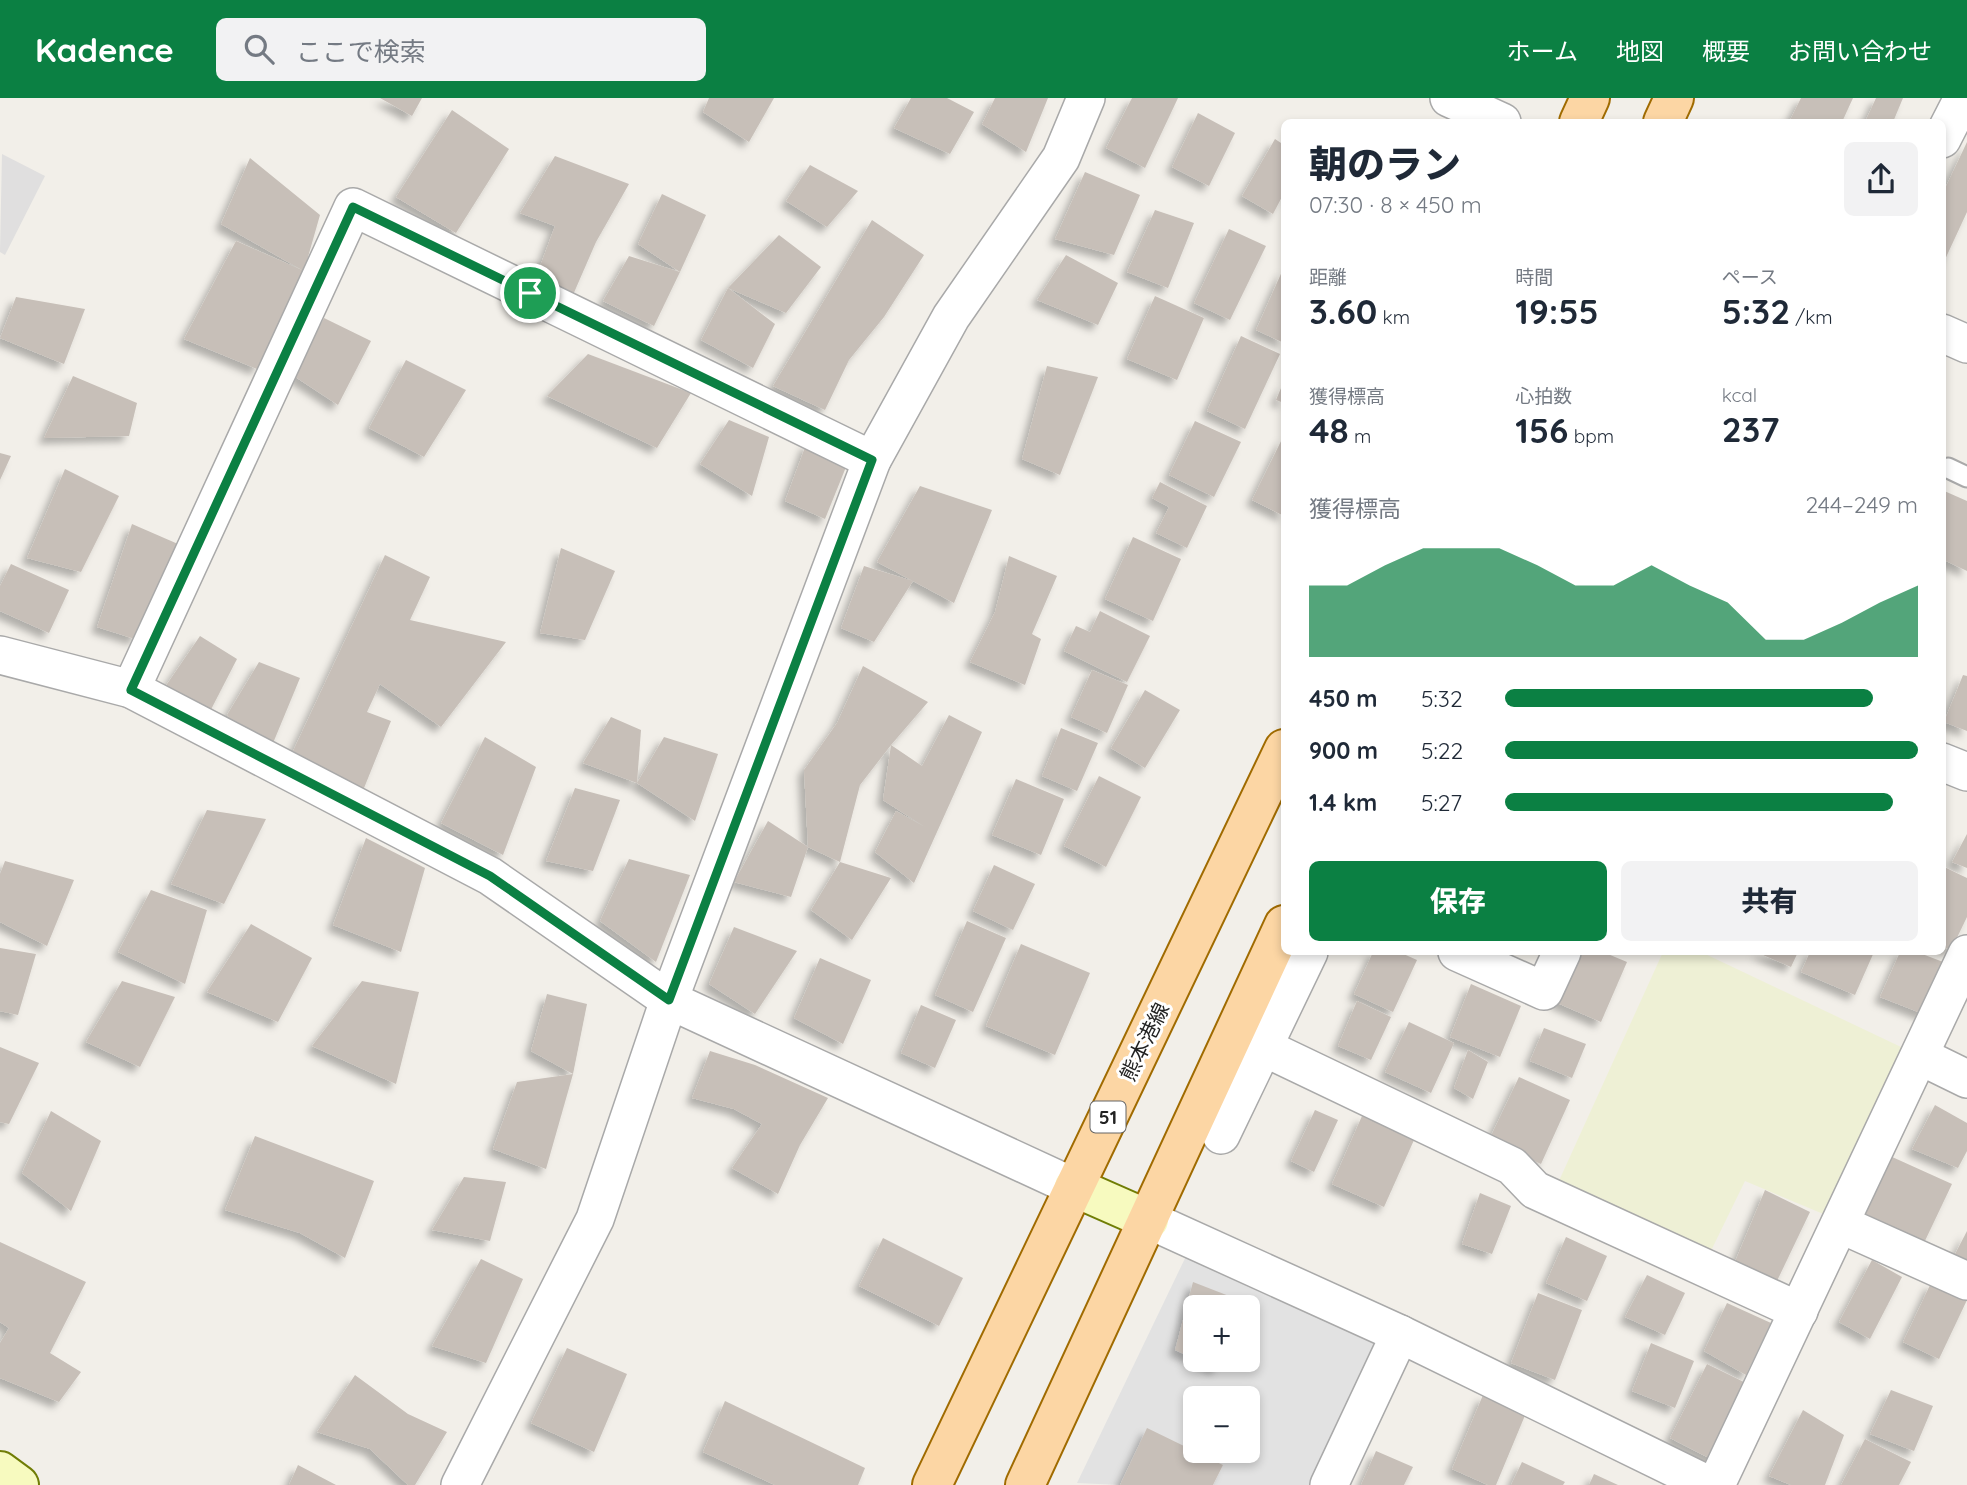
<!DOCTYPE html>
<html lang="ja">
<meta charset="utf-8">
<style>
body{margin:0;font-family:Quicksand,"Noto Sans JP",sans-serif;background:#f2f2f3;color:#1f2937;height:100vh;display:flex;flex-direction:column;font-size:26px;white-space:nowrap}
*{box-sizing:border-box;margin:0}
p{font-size:23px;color:#747a83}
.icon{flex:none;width:38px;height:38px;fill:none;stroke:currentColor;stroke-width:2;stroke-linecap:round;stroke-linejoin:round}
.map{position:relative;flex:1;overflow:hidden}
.sheet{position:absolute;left:1281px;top:21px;width:665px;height:836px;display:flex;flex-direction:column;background:#fff;border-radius:10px;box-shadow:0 4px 10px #0003}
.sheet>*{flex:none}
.tools{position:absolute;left:1183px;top:1197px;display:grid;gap:14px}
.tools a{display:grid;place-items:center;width:77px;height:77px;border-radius:10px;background:#fff;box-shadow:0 4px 10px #0003;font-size:35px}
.pin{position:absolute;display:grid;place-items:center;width:60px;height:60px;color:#fff;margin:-30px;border:4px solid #fff;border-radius:50%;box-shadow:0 2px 7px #0007}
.round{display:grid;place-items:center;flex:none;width:74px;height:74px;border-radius:10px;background:#f2f2f3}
.overview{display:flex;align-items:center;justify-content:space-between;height:119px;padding:0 28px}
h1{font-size:38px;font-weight:800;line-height:52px}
.figures{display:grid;grid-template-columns:repeat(3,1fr);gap:10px;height:119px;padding:7px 28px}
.figures div{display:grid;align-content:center}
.figures b{font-size:35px;font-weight:800}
.figures small{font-size:19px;font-weight:400}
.figures p{font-size:19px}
.chart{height:196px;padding:14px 28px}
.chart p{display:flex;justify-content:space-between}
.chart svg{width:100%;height:126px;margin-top:7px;fill:#0b8043;opacity:.7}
.primary-button{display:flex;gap:14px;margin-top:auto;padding:14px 28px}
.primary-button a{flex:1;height:80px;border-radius:10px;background:#0b8043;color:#fff;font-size:28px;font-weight:800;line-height:80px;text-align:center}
.primary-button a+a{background:#f2f2f3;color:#1f2937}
ul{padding:0 28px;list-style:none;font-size:23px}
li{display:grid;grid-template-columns:112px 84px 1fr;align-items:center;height:52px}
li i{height:18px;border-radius:9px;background:#0b8043}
header{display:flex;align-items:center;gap:42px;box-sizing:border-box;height:98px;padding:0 35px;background:#0b8043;color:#fff}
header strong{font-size:33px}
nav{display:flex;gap:38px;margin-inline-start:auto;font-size:24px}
.search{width:490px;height:63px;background:#f2f2f3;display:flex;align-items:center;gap:18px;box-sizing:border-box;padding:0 24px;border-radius:10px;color:#747a83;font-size:26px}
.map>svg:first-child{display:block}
.residential{fill:#e0dfdf}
.farmland{fill:#eef0d5}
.parking{fill:#e2e2e2;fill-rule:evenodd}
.building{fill:#c7bfb8;filter:url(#shadow)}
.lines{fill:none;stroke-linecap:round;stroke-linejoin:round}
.lane-casing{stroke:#a9a9a9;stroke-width:23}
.street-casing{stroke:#a9a9a9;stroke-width:40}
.secondary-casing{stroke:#707d05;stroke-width:42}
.primary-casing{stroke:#a06b00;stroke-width:42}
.lane{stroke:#fff;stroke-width:19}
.street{stroke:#fff;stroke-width:37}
.secondary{stroke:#f7fabf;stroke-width:38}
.primary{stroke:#fcd6a4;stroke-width:38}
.route-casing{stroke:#fff;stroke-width:14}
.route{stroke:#0b8043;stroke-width:9}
.labels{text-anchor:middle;stroke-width:6;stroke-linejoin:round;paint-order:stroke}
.shield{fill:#fff;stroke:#646464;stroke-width:2}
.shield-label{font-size:19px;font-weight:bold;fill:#222}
.street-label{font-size:21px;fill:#222;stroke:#fff}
</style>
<header>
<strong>Kadence</strong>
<div class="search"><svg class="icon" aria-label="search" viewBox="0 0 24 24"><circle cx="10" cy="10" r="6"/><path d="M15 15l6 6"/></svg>ここで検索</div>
<nav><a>ホーム</a><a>地図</a><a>概要</a><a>お問い合わせ</a></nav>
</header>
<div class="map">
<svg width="1967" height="1387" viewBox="0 0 1967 1387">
<defs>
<filter id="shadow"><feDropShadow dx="-6" dy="6" stdDeviation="3.5" flood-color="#0004"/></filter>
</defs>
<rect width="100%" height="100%" fill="#f2efe9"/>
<polygon class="residential" points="2,56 45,78 5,157 0,154"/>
<polygon class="farmland" points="1663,854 1701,854 1920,958 1828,1118 1745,1083 1708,1159 1558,1085"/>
<path class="parking" d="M 1189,1152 L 1380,1245 L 1312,1387 L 1213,1387 L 1223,1367 L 1147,1331 L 1120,1387 L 1077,1385 ZM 1195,1209 L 1248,1209 L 1248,1262 L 1195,1262 ZM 1195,1300 L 1248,1300 L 1248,1353 L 1195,1353 Z"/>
<g class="building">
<polygon points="380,0 422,0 412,18"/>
<polygon points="709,0 774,0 749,44 703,14"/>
<polygon points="911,0 947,0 974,14 950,56 894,30"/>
<polygon points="995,0 1048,0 1026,54 982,26"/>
<polygon points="1132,0 1178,0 1145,70 1106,50"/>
<polygon points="1801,0 1853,0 1842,24 1789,24"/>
<polygon points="1876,0 1903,0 1893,24 1865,24"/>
<polygon points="452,12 509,51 456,135 396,99"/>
<polygon points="1198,15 1235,35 1209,88 1172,69"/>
<polygon points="1275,41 1284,47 1284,95 1273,116 1242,98"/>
<polygon points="1967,44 1967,114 1942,168 1942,97"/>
<polygon points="555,58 629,86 596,144 566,213 530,195 555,128 520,115"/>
<polygon points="250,60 320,117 304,173 257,271 184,241 236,143 302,172 221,126"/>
<polygon points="810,67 858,93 827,129 786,103"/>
<polygon points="1085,74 1140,97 1114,157 1055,141"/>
<polygon points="662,96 706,117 680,174 638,146"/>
<polygon points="1155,112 1194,125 1168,190 1127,174"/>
<polygon points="872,122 924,157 884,219 849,262 825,312 773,288"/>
<polygon points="1229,131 1266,148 1230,222 1194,205"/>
<polygon points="779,137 821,169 786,215 728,190"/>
<polygon points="1066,157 1118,185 1098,227 1037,202"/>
<polygon points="629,158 680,174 654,228 603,203"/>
<polygon points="1284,169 1284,245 1256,232"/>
<polygon points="728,190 775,226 753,270 701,242"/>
<polygon points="1155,198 1204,220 1177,282 1127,261"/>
<polygon points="16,199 85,211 64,266 0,240"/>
<polygon points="324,220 371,243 338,307 294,278"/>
<polygon points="1241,238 1280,256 1245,331 1207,313"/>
<polygon points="588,256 691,295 657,350 547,298"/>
<polygon points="406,262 466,292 424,359 369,330"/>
<polygon points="1047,268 1098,279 1060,377 1022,361"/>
<polygon points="73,278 137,305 129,338 44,340"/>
<polygon points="1284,283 1284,305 1276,302"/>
<polygon points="729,322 769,339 752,398 700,366"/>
<polygon points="1195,323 1241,344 1214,399 1169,377"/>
<polygon points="1284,337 1284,418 1252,402"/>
<polygon points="807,344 846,369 825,421 785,403"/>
<polygon points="0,355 11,358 0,382"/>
<polygon points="65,371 119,398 81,474 27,460"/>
<polygon points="1160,384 1207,408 1187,450 1156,435 1169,409 1152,400"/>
<polygon points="920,388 992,412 954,505 913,483 874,544 841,530 864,468 913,483 877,464"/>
<polygon points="1942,392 1967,403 1967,473 1942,461"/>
<polygon points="132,426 178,446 135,541 97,529"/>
<polygon points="1133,439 1181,461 1153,523 1105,501"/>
<polygon points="561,450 615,473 585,542 540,535"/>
<polygon points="385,457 430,479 410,522 506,544 441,629 380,586 367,614 391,623 356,710 337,679 293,653"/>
<polygon points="1009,458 1057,478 1032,536 1041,541 1025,587 970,564 995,514"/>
<polygon points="11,466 69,492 49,535 0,513 0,488"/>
<polygon points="1100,513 1150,538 1127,584 1064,553 1076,528 1090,534"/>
<polygon points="200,538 237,561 202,629 165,589"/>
<polygon points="259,564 300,580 266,662 227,617"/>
<polygon points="863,568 928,604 891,647 922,668 949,617 982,634 914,785 875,754 896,713 925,729 883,702 891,647 860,687 840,764 808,749 804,672 837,625"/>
<polygon points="1092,572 1128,587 1107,635 1071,619"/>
<polygon points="1963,577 1967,578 1967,633 1944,624"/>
<polygon points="1145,592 1180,612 1145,670 1111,650"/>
<polygon points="611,619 641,632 637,685 583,665"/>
<polygon points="1061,630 1098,645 1077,693 1042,678"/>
<polygon points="485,639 536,669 503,757 441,725"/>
<polygon points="664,639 718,656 695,723 637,685"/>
<polygon points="1099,678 1141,699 1106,769 1064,748"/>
<polygon points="1016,681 1064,701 1041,757 992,737"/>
<polygon points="575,690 620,702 593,773 546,763"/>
<polygon points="207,712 266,721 224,806 171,786"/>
<polygon points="768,723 808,749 791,799 734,784"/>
<polygon points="1967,736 1967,770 1952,764"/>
<polygon points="366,740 425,770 401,854 333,827"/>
<polygon points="629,761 690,777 656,864 600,823"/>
<polygon points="5,763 74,782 47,848 0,824 0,776"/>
<polygon points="840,764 891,780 852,842 811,812"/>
<polygon points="994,767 1035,786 1013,832 973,813"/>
<polygon points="1942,768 1967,780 1967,819 1951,852 1942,848"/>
<polygon points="151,792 207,812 185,886 118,854"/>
<polygon points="967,823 1006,840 973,914 935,897"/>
<polygon points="251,826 312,860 278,924 207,894"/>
<polygon points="734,829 797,853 755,916 709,886"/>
<polygon points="1021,846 1090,875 1055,957 986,928"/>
<polygon points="0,850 36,856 18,917 0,913"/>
<polygon points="1373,854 1399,854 1417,862 1393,914 1354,896"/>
<polygon points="1576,854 1603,854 1627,864 1601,924 1555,904"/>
<polygon points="1756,854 1798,854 1791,869"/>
<polygon points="1810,854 1874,854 1855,897 1801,874"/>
<polygon points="1900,854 1917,854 1951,867 1926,917 1880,899"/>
<polygon points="820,860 871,882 843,946 794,920"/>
<polygon points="122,883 175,899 140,969 86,944"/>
<polygon points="362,883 419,894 396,986 312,948"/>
<polygon points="1471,886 1521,908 1500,959 1450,939"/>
<polygon points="547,896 587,906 573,976 531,953"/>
<polygon points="1357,903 1391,919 1371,962 1338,948"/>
<polygon points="921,907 956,922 935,970 901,955"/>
<polygon points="1409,924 1454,945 1431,995 1385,974"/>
<polygon points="1544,930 1586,946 1572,980 1530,963"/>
<polygon points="0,949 39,965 9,1026 0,1024"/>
<polygon points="1468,952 1488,964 1473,1001 1454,990"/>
<polygon points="710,953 755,967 828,1000 800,1047 778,1096 732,1070 762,1026 734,1011 692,1000"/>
<polygon points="573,976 546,1071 493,1051 517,984"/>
<polygon points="1519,979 1570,1002 1541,1066 1489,1042"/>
<polygon points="1935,1007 1967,1025 1967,1053 1958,1070 1912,1051"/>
<polygon points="1315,1012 1338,1022 1314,1074 1291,1063"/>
<polygon points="51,1013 101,1043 71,1113 22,1075"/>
<polygon points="1362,1018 1414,1042 1384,1109 1332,1086"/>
<polygon points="255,1038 374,1083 345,1160 300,1135 225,1112"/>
<polygon points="1890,1058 1952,1086 1923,1147 1858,1124"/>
<polygon points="464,1079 506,1084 490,1143 432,1132"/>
<polygon points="1765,1092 1810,1114 1776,1185 1734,1166"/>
<polygon points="1480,1095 1511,1108 1492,1156 1462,1146"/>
<polygon points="1967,1133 1967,1167 1953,1160"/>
<polygon points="1566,1139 1607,1158 1587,1203 1546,1185"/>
<polygon points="883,1140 963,1180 939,1228 859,1188"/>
<polygon points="0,1144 86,1184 50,1255 81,1274 59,1304 0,1280 0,1245 9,1230 0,1224"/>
<polygon points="481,1161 523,1181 486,1265 432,1248"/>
<polygon points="1872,1162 1902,1179 1870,1241 1839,1224"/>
<polygon points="1647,1177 1685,1195 1665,1237 1625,1219"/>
<polygon points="1193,1184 1247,1205 1245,1209 1195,1209 1195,1261 1175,1252"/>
<polygon points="1931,1185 1967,1202 1939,1261 1903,1244"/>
<polygon points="1538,1195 1582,1212 1555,1282 1511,1265"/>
<polygon points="1727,1205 1771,1225 1746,1277 1704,1253"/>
<polygon points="1651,1245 1694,1263 1675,1310 1632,1293"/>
<polygon points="567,1250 627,1276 594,1354 531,1325"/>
<polygon points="1197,1262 1221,1262 1217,1271"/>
<polygon points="1707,1266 1754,1289 1717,1364 1670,1340"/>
<polygon points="355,1277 408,1316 447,1334 415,1387 408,1387 370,1351 317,1334"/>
<polygon points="1891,1292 1933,1308 1914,1353 1870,1336"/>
<polygon points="1483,1297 1526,1315 1496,1387 1488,1387 1452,1371"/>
<polygon points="725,1303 865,1370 858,1387 775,1387 703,1354"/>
<polygon points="1803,1312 1844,1337 1825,1387 1791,1387 1769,1378"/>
<polygon points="1147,1330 1223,1367 1213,1387 1120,1387"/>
<polygon points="1865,1341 1911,1364 1899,1387 1841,1387"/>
<polygon points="1376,1353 1413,1369 1404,1387 1361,1387"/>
<polygon points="1522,1364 1565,1384 1563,1387 1511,1387"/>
<polygon points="298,1367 336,1387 289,1387"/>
<polygon points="1594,1376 1618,1387 1589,1387"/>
</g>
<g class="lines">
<g class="lane-casing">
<polyline id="lane" points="1948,370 1967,379"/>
</g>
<g class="street-casing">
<g id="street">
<polyline points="1449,0 1502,24"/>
<polyline points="1942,41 1963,0"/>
<polyline points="1942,235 1967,246"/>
<polyline points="0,557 131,591 490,778 669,902 1074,1089"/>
<polyline points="131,591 353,109 872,362"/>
<polyline points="1942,664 1967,674"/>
<polyline points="1457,854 1544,893 1562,854"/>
<polyline points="1263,949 1512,1068 1535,1092 1799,1213"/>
<polyline points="1920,958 1967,981"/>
<polyline points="1221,1037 1309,854"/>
<polyline points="1149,1122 1400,1236 1709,1387"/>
<polyline points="1840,1126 1967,1183"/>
<polyline points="460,1387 595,1121 669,902 872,362 951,219 1061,60 1086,0"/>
<polyline points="1329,1387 1400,1236"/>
<polyline points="1716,1387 1967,856"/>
</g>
</g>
<g class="secondary-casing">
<g id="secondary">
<polyline points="1074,1089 1149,1122"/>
<polyline points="0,1373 19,1387"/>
</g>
</g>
<g class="primary-casing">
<g id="primary">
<polyline points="1579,24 1590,0"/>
<polyline points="1663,24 1674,0"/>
<polyline points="932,1387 1284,651"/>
<polyline points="1025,1387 1284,827"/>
</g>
</g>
<use href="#lane" class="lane"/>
<use href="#street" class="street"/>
<use href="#secondary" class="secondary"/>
<use href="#primary" class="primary"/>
</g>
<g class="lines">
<g class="route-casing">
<polygon id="route" points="353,109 872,362 669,902 490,778 131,592"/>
</g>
<use href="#route" class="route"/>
</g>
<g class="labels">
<rect class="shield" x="1090.5" y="1003.5" width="35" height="31" rx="5"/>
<g class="shield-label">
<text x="1108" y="1026">51</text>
</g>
<g class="street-label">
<text transform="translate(1145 944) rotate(-64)" y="7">熊本港線</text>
</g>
</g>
</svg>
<div class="tools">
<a>+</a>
<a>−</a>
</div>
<div class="pin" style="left:530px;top:195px;background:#1e9e55"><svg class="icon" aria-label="arrive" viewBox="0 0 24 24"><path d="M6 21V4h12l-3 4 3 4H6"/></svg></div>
<section class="sheet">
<div class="overview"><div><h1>朝のラン</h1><p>07:30 · 8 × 450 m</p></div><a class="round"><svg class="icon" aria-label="share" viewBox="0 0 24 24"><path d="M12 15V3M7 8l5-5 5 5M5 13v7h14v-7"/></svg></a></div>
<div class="figures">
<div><p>距離</p><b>3.60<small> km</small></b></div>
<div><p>時間</p><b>19:55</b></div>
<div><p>ペース</p><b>5:32<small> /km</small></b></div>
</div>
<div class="figures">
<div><p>獲得標高</p><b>48<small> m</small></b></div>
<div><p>心拍数</p><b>156<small> bpm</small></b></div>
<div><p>kcal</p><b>237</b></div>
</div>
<div class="chart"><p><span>獲得標高</span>244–249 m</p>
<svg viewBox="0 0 160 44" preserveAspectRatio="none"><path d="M0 44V19L10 19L20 12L30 6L40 6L50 6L60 12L70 19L80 19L90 12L100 19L110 25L120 38L130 38L140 32L150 25L160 19V44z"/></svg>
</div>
<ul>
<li><b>450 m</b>5:32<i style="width:89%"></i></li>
<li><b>900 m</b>5:22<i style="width:100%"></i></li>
<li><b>1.4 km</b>5:27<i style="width:94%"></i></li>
</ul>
<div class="primary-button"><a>保存</a><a>共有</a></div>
</section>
</div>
